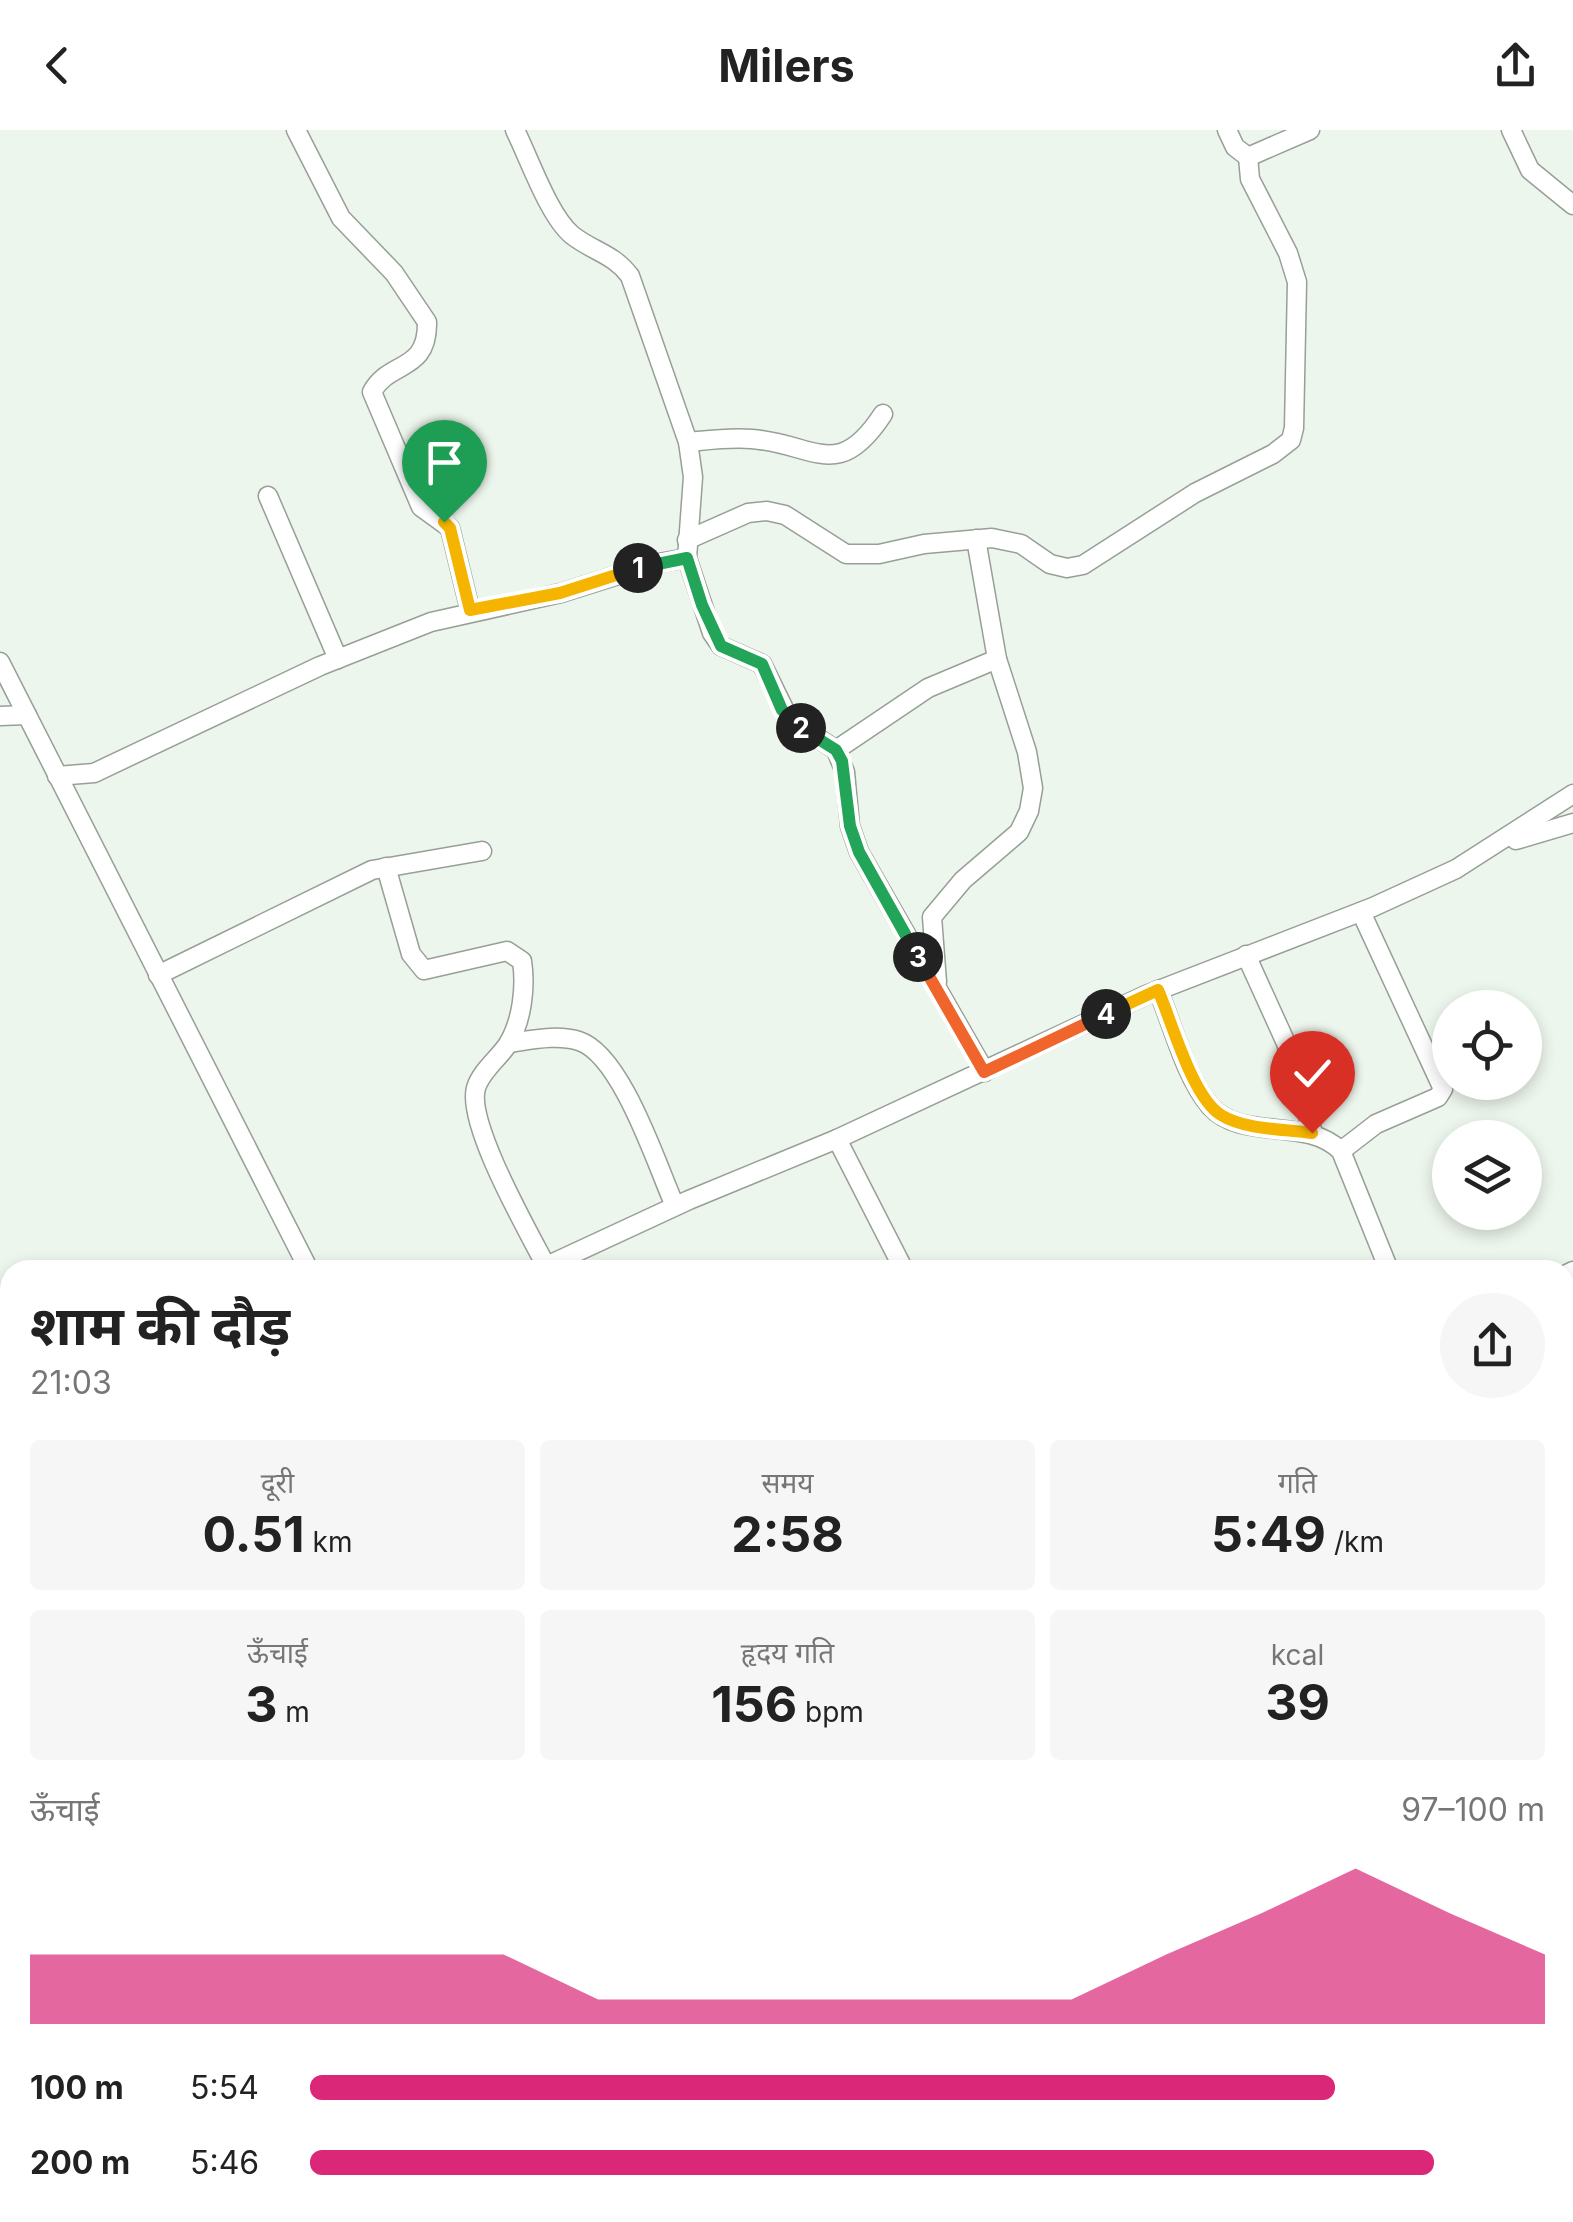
<!DOCTYPE html>
<html lang="hi">
<meta charset="utf-8">
<style>
body{margin:0;font-family:Inter,"Noto Sans Devanagari",sans-serif;background:#f6f6f6;color:#222;height:100vh;display:flex;flex-direction:column;font-size:38px;white-space:nowrap}
*{box-sizing:border-box;margin:0}
p{font-size:32px;color:#767676}
.icon{flex:none;width:55px;height:55px;fill:none;stroke:currentColor;stroke-width:2;stroke-linecap:round;stroke-linejoin:round}
.map{position:relative;flex:1;overflow:hidden}
.sheet{position:absolute;left:0px;top:1130px;width:1575px;height:962px;display:flex;flex-direction:column;background:#fff;border-radius:30px 30px 0 0;box-shadow:0 5px 15px #0003}
.sheet>*{flex:none}
.buttons{position:absolute;left:1432px;top:860px;display:grid;gap:20px}
.buttons a{display:grid;place-items:center;width:110px;height:110px;border-radius:50%;background:#fff;box-shadow:0 5px 15px #0003;font-size:50px}
.pin{position:absolute;display:grid;place-items:center;width:85px;height:85px;color:#fff;margin:-102px -42px;border-radius:50% 50% 50% 0;rotate:-45deg;box-shadow:0 0 10px #0007}
.pin .icon{rotate:45deg}
.km{position:absolute;width:50px;height:50px;margin:-25px;border-radius:50%;background:#222;color:#fff;font-size:28px;line-height:50px;text-align:center}
.round{display:grid;place-items:center;flex:none;width:105px;height:105px;border-radius:52px;background:#f6f6f6}
.head{display:flex;align-items:center;justify-content:space-between;height:170px;padding:0 30px}
h1{font-size:55px;font-weight:700;line-height:75px}
.metrics{display:grid;grid-template-columns:repeat(3,1fr);gap:15px;height:170px;padding:10px 30px}
.metrics div{display:grid;align-content:center;border-radius:10px;background:#f6f6f6;text-align:center}
.metrics b{font-size:50px;font-weight:700}
.metrics small{font-size:28px;font-weight:400}
.metrics p{font-size:28px}
.chart{height:280px;padding:20px 30px}
.chart p{display:flex;justify-content:space-between}
.chart svg{width:100%;height:180px;margin-top:10px;fill:#db2777;opacity:.7}
ul{padding:0 30px;list-style:none;font-size:32px}
li{display:grid;grid-template-columns:160px 120px 1fr;align-items:center;height:75px}
li i{height:25px;border-radius:12px;background:#db2777}
header{display:flex;justify-content:space-between;align-items:center;height:130px;padding:0 30px;background:#fff;font-size:45px;font-weight:700}
.map>svg:first-child{display:block}
.lines{fill:none;stroke-linecap:round;stroke-linejoin:round}
.minor-casing{stroke:#979f96;stroke-width:21}
.minor{stroke:#fff;stroke-width:18}
.split-1-casing{stroke:#fff;stroke-width:20}
.split-2-casing{stroke:#fff;stroke-width:20}
.split-3-casing{stroke:#fff;stroke-width:20}
.split-4-casing{stroke:#fff;stroke-width:20}
.split-5-casing{stroke:#fff;stroke-width:20}
.split-1{stroke:#f5b400;stroke-width:12}
.split-2{stroke:#22a559;stroke-width:12}
.split-3{stroke:#22a559;stroke-width:12}
.split-4{stroke:#f0652b;stroke-width:12}
.split-5{stroke:#f5b400;stroke-width:12}
</style>
<header><svg class="icon" aria-label="back" viewBox="0 0 24 24"><path d="M15 5l-7 7 7 7"/></svg>Milers<svg class="icon" aria-label="share" viewBox="0 0 24 24"><path d="M12 15V3M7 8l5-5 5 5M5 13v7h14v-7"/></svg></header>
<div class="map">
<svg width="1573" height="2092" viewBox="0 0 1573 2092">
<rect width="100%" height="100%" fill="#edf6ec"/>
<g class="lines">
<g class="minor-casing">
<g id="minor">
<path d="M 296,0 L 341,88 L 394,143 L 427,192 C 428,243 389,230 372,262 L 421,377 L 450,398 L 470,480"/>
<path d="M 515,0 C 529,28 549,86 572,105 C 592,121 614,124 630,146 L 688,312 L 693,347 L 687,428 L 712,503 L 721,516 L 762,534 L 789,589 L 836,620 L 845,642 L 850,696 L 859,722 L 985,942"/>
<polyline points="1227,0 1235,17 1248,27 1310,0"/>
<polyline points="1511,0 1530,40 1573,75"/>
<path d="M 688,312 C 709,310 730,307 752,309 C 815,314 838,353 883,284"/>
<polyline points="268,366 338,529"/>
<polyline points="687,410 748,383 767,381 785,385 846,424 879,424 924,414 992,408 1021,414 1050,434 1067,438 1083,435 1195,363 1273,324 1291,310 1294,298 1297,152 1288,123 1250,49 1248,27"/>
<polyline points="0,532 309,1140"/>
<polyline points="0,586 27,585"/>
<polyline points="836,620 928,558 997,529"/>
<polyline points="57,646 94,643 320,536 431,492 561,463 653,434 687,428"/>
<polyline points="1516,710 1573,693"/>
<path d="M 386,737 L 411,824 L 424,840 L 507,821 L 522,831 C 526,857 522,891 508,914 C 499,928 481,941 476,958 C 466,993 528,1101 546,1136"/>
<polyline points="1246,825 1286,913 1313,1003"/>
<polyline points="158,845 372,740 482,721"/>
<polyline points="937,852 932,787 963,750 1019,702 1029,681 1033,658 1027,622 997,529 976,409"/>
<path d="M 1158,860 C 1173,896 1185,946 1210,976 C 1242,1012 1306,986 1341,1021 L 1389,1140"/>
<path d="M 509,913 C 531,910 557,904 579,911 C 622,925 657,1036 675,1076"/>
<polyline points="837,1009 904,1140"/>
<polyline points="1341,1021 1376,994 1438,967 1443,959 1361,782"/>
<polyline points="538,1140 689,1070 837,1009 1146,865 1373,777 1456,739 1573,664"/>
<polyline points="1565,1145 1573,1141"/>
<polyline points="1565,1288 1573,1290"/>
<polyline points="0,1398 10,1393"/>
<polyline points="1565,1454 1573,1457"/>
<polyline points="1565,1617 1573,1614"/>
<polyline points="0,1659 10,1669"/>
<polyline points="1565,1711 1573,1709"/>
<polyline points="0,1720 10,1714"/>
<polyline points="296,2082 302,2092"/>
<polyline points="589,2092 602,2082"/>
</g>
</g>
<use href="#minor" class="minor"/>
</g>
<g class="lines">
<g class="split-1-casing">
<polyline id="split-1" points="444,392 450,398 470,480 560,463 638,438"/>
</g>
<g class="split-2-casing">
<polyline id="split-2" points="638,438 687,428 702,475 721,516 762,534 782,580 801,598"/>
</g>
<g class="split-3-casing">
<polyline id="split-3" points="801,598 836,620 842,631 850,696 859,722 918,827"/>
</g>
<g class="split-4-casing">
<polyline id="split-4" points="918,827 984,942 1106,884"/>
</g>
<g class="split-5-casing">
<path id="split-5" d="M 1106,884 L 1158,860 C 1172,892 1192,967 1221,985 C 1245,1000 1285,999 1312,1003"/>
</g>
<use href="#split-1" class="split-1"/>
<use href="#split-2" class="split-2"/>
<use href="#split-3" class="split-3"/>
<use href="#split-4" class="split-4"/>
<use href="#split-5" class="split-5"/>
</g>
</svg>
<div class="buttons">
<a><svg class="icon" aria-label="locate" viewBox="0 0 24 24"><circle cx="12" cy="12" r="6"/><path d="M12 2v4M12 18v4M2 12h4M18 12h4"/></svg></a>
<a><svg class="icon" aria-label="layers" viewBox="0 0 24 24"><path d="M12 4l9 5-9 5-9-5zM3 14l9 5 9-5"/></svg></a>
</div>
<div class="pin" style="left:444px;top:392px;background:#1e9e55"><svg class="icon" aria-label="arrive" viewBox="0 0 24 24"><path d="M6 21V4h12l-3 4 3 4H6"/></svg></div>
<div class="pin" style="left:1312px;top:1003px;background:#d93025"><svg class="icon" aria-label="check" viewBox="0 0 24 24"><path d="M5 12l5 5 9-10"/></svg></div>
<b class="km" style="left:638px;top:438px">1</b>
<b class="km" style="left:801px;top:598px">2</b>
<b class="km" style="left:918px;top:827px">3</b>
<b class="km" style="left:1106px;top:884px">4</b>
<section class="sheet">
<div class="head"><div><h1>शाम की दौड़</h1><p>21:03</p></div><a class="round"><svg class="icon" aria-label="share" viewBox="0 0 24 24"><path d="M12 15V3M7 8l5-5 5 5M5 13v7h14v-7"/></svg></a></div>
<div class="metrics">
<div><p>दूरी</p><b>0.51<small> km</small></b></div>
<div><p>समय</p><b>2:58</b></div>
<div><p>गति</p><b>5:49<small> /km</small></b></div>
</div>
<div class="metrics">
<div><p>ऊँचाई</p><b>3<small> m</small></b></div>
<div><p>हृदय गति</p><b>156<small> bpm</small></b></div>
<div><p>kcal</p><b>39</b></div>
</div>
<div class="chart"><p><span>ऊँचाई</span>97–100 m</p>
<svg viewBox="0 0 160 44" preserveAspectRatio="none"><path d="M0 44V27L10 27L20 27L30 27L40 27L50 27L60 38L70 38L80 38L90 38L100 38L110 38L120 27L130 17L140 6L150 17L160 27V44z"/></svg>
</div>
<ul>
<li><b>100 m</b>5:54<i style="width:83%"></i></li>
<li><b>200 m</b>5:46<i style="width:91%"></i></li>
</ul>
</section>
</div>
